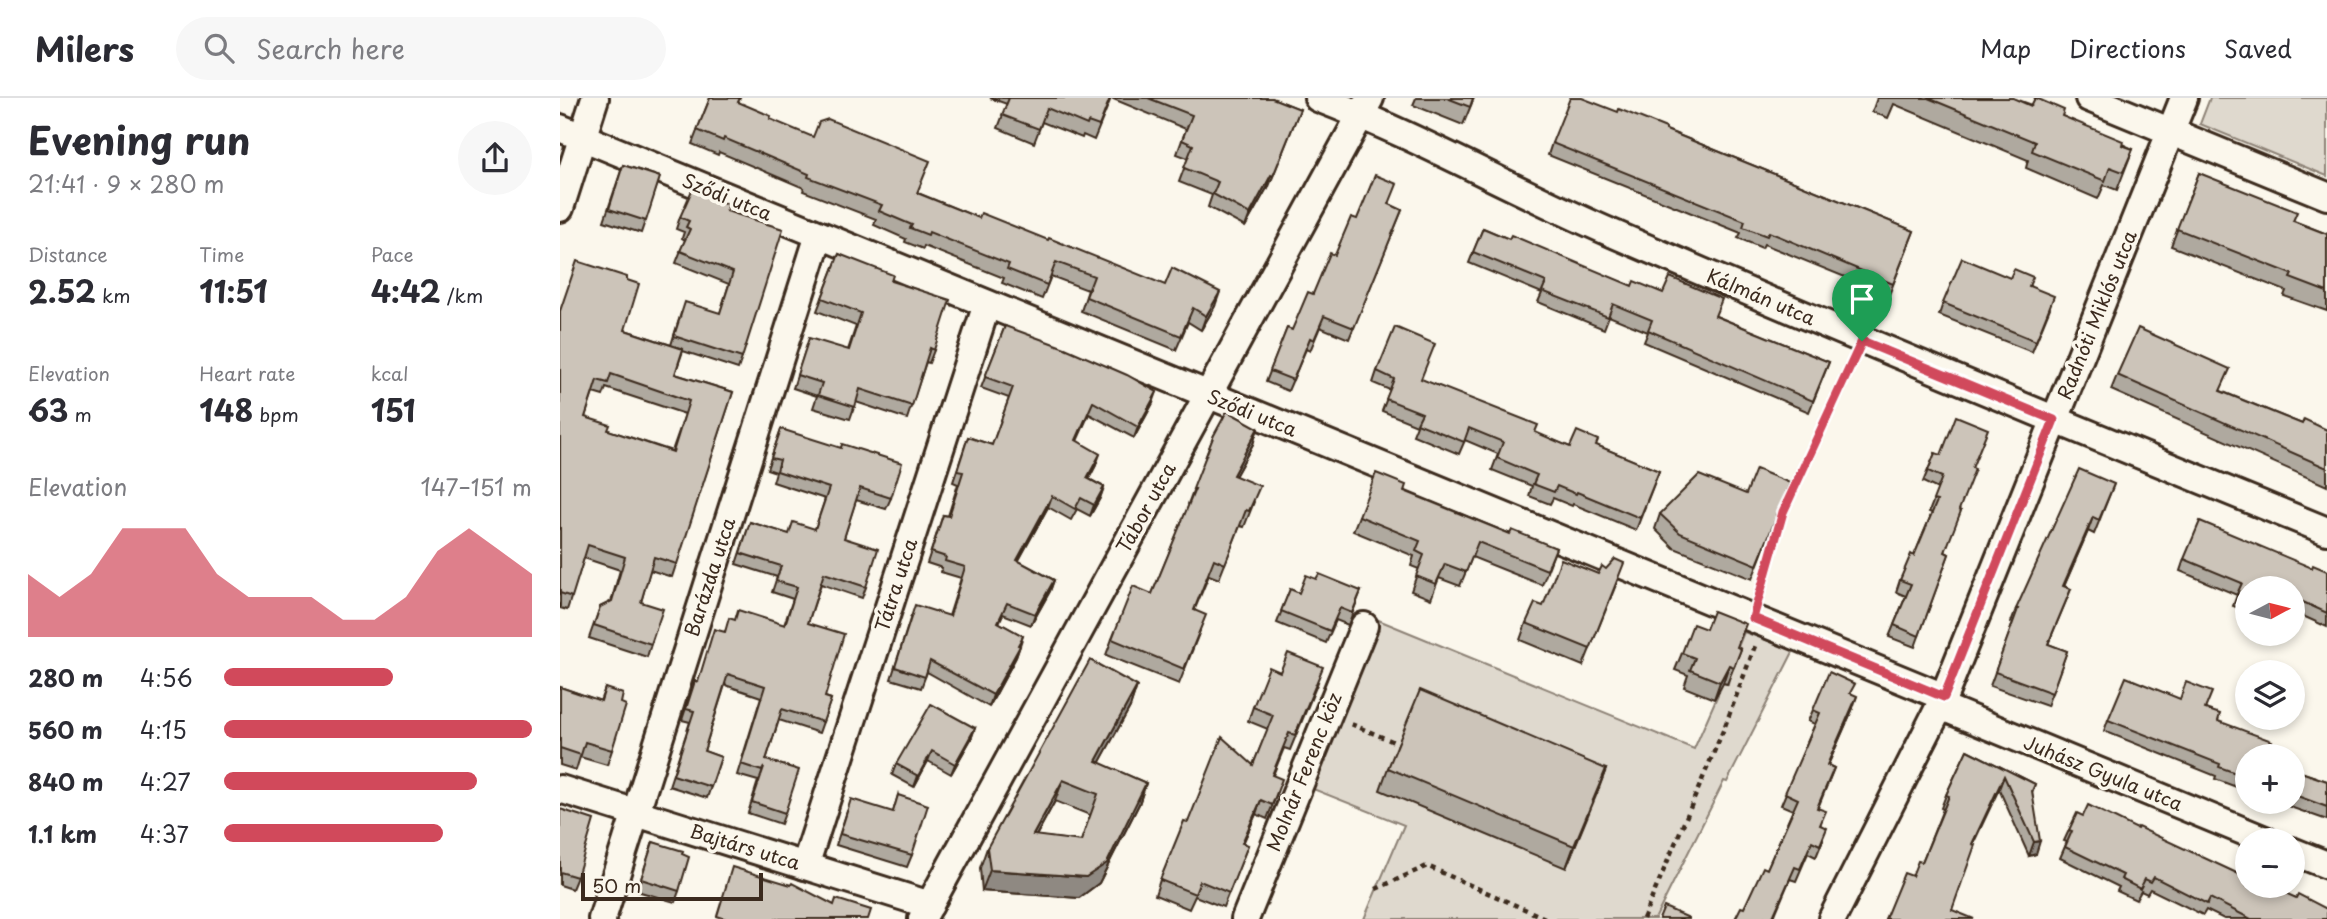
<!DOCTYPE html>
<meta charset="utf-8">
<style>
body{margin:0;font-family:"Playpen Sans",sans-serif;background:#f7f7f7;color:#2b2b33;height:100vh;display:flex;flex-direction:column;font-size:26px;white-space:nowrap}
*{box-sizing:border-box;margin:0}
p{font-size:23px;color:#7c7c81}
.icon{flex:none;width:38px;height:38px;fill:none;stroke:currentColor;stroke-width:2;stroke-linecap:round;stroke-linejoin:round}
.map{position:relative;flex:1;overflow:hidden}
.sheet{display:flex;flex-direction:column;background:#fff;width:560px}
.sheet>*{flex:none}
.needle{width:46px;rotate:83deg}
.controls{position:absolute;left:1675px;top:478px;display:grid;gap:14px}
.controls a{display:grid;place-items:center;width:70px;height:70px;border-radius:50%;background:#fff;box-shadow:0 4px 10px #0003;font-size:35px}
.scale{position:absolute;left:21px;bottom:18px;width:182px;box-sizing:border-box;padding-left:7px;border:4px solid #3b2a1e;border-top:0;font-size:19px;line-height:24px;white-space:nowrap;color:#3b2a1e;-webkit-text-stroke:5px #fbf7ec;paint-order:stroke}
.pin{position:absolute;display:grid;place-items:center;width:60px;height:60px;color:#fff;margin:-72px -30px;border-radius:50% 50% 50% 0;rotate:-45deg;box-shadow:0 0 7px #0007}
.pin .icon{rotate:45deg}
.round{display:grid;place-items:center;flex:none;width:74px;height:74px;border-radius:37px;background:#f7f7f7}
.head{display:flex;align-items:center;justify-content:space-between;height:119px;padding:0 28px}
h1{font-size:38px;font-weight:700;line-height:52px}
.stats{display:grid;grid-template-columns:repeat(3,1fr);gap:10px;height:119px;padding:7px 28px}
.stats div{display:grid;align-content:center}
.stats b{font-size:30px;font-weight:700}
.stats small{font-size:19px;font-weight:400}
.stats p{font-size:19px}
.chart{height:196px;padding:14px 28px}
.chart p{display:flex;justify-content:space-between}
.chart svg{width:100%;height:126px;margin-top:7px;fill:#d1495b;opacity:.7}
ul{padding:0 28px;list-style:none;font-size:23px}
li{display:grid;grid-template-columns:112px 84px 1fr;align-items:center;height:52px}
li i{height:18px;border-radius:9px;background:#d1495b}
header{display:flex;align-items:center;gap:42px;box-sizing:border-box;height:98px;padding:0 35px;background:#fff;border-bottom:2px solid #e1e1e2}
header strong{font-size:33px}
nav{display:flex;gap:38px;margin-inline-start:auto;font-size:24px}
.search{width:490px;height:63px;background:#f7f7f7;display:flex;align-items:center;gap:18px;box-sizing:border-box;padding:0 24px;border-radius:38px;color:#7c7c81;font-size:26px}
main{display:flex;flex:1;min-height:0}
.map>svg:first-child{display:block}
.green{fill:#dfd9ce;stroke:#8d8276;stroke-width:2}
.lines{fill:none;stroke-linecap:round;stroke-linejoin:round}
.street-casing{stroke:#3b2a1e;stroke-width:32}
.path{stroke:#3b2a1e;stroke-width:4.5;stroke-dasharray:5 5;stroke-linecap:butt}
.street{stroke:#fbf7ec;stroke-width:26}
.wall{fill:#afa99f;stroke:#3b2a1e;stroke-width:2;fill-rule:evenodd}
.shaded-wall{fill:#8f8982;stroke:#3b2a1e;stroke-width:2}
.building{fill:#ccc4b9;stroke:#3b2a1e;stroke-width:2;fill-rule:evenodd}
.route-casing{stroke:#fff;stroke-width:14}
.route{stroke:#d1495b;stroke-width:9}
.labels{text-anchor:middle;stroke-width:7;stroke-linejoin:round;paint-order:stroke}
.street-label{font-size:19px;fill:#3b2a1e;stroke:#fbf7ec}
</style>
<header>
<strong>Milers</strong>
<div class="search"><svg class="icon" aria-label="search" viewBox="0 0 24 24"><circle cx="10" cy="10" r="6"/><path d="M15 15l6 6"/></svg>Search here</div>
<nav><a>Map</a><a>Directions</a><a>Saved</a></nav>
</header>
<main>
<section class="sheet">
<div class="head"><div><h1>Evening run</h1><p>21:41 · 9 × 280 m</p></div><a class="round"><svg class="icon" aria-label="share" viewBox="0 0 24 24"><path d="M12 15V3M7 8l5-5 5 5M5 13v7h14v-7"/></svg></a></div>
<div class="stats">
<div><p>Distance</p><b>2.52<small> km</small></b></div>
<div><p>Time</p><b>11:51</b></div>
<div><p>Pace</p><b>4:42<small> /km</small></b></div>
</div>
<div class="stats">
<div><p>Elevation</p><b>63<small> m</small></b></div>
<div><p>Heart rate</p><b>148<small> bpm</small></b></div>
<div><p>kcal</p><b>151</b></div>
</div>
<div class="chart"><p><span>Elevation</span>147–151 m</p>
<svg viewBox="0 0 160 44" preserveAspectRatio="none"><path d="M0 44V22L10 30L20 22L30 6L40 6L50 6L60 22L70 30L80 30L90 30L100 38L110 38L120 30L130 14L140 6L150 14L160 22V44z"/></svg>
</div>
<ul>
<li><b>280 m</b>4:56<i style="width:55%"></i></li>
<li><b>560 m</b>4:15<i style="width:100%"></i></li>
<li><b>840 m</b>4:27<i style="width:82%"></i></li>
<li><b>1.1 km</b>4:37<i style="width:71%"></i></li>
</ul>
</section>
<div class="map">
<svg width="1767" height="821" viewBox="0 0 1767 821">
<rect width="100%" height="100%" fill="#fbf7ec"/>
<filter id="ink" filterUnits="userSpaceOnUse"><feTurbulence type="fractalNoise" baseFrequency=".0143" numOctaves="2"/><feDisplacementMap in="SourceGraphic" scale="14" xChannelSelector="R" yChannelSelector="G"/><feConvolveMatrix kernelMatrix="1 2 1 2 8 2 1 2 1" color-interpolation-filters="sRGB"/></filter>
<g filter="url(#ink)">
<g class="green">
<polygon points="1650,0 1767,0 1767,78 1640,26"/>
<polygon points="816,521 1134,651 1163,585 1168,586 1171,566 1184,534 1234,552 1167,684 1164,683 1095,821 804,821 844,727 748,689"/>
</g>
<g class="lines">
<g class="street-casing">
<g id="street">
<path d="M 758,0 C 860,39 954,93 1054,136 C 1290,238 1528,336 1767,433"/>
<polyline points="1529,0 1767,98"/>
<polyline points="0,30 1384,599"/>
<polyline points="0,110 35,0"/>
<polyline points="1380,608 1705,742"/>
<polyline points="0,691 370,807"/>
<polyline points="1732,753 1767,767"/>
<polyline points="245,768 427,206"/>
<polyline points="42,821 259,137"/>
<polyline points="362,821 810,0"/>
<polyline points="685,821 804,528"/>
<polyline points="1272,821 1380,608 1624,0"/>
</g>
</g>
<g class="path">
<polyline points="1199,498 1223,414 1293,263"/>
<polyline points="791,626 839,646"/>
<polyline points="816,791 867,768 987,821"/>
<polyline points="1083,821 1165,628 1195,548"/>
</g>
<use href="#street" class="street"/>
</g>
<g class="wall">
<polygon points="150,0 178,5 358,95 419,120 655,208 641,232 628,224 616,252 521,213 528,192 491,178 482,201 442,185 444,180 364,148 363,151 345,144 346,141 314,127 316,121 243,93 244,90 159,54 158,57 132,46"/>
<polygon points="430,0 712,0 740,11 708,91 707,90 685,129 648,109 652,97 619,84 628,60 617,56 626,31 551,0 534,42 523,37 522,40 482,24 474,45 438,30 447,6"/>
<polygon points="856,0 914,0 903,27 853,7"/>
<polygon points="1317,0 1453,0 1502,18 1573,51 1557,92 1544,87 1538,101 1466,70 1468,62 1334,6 1328,20 1312,14"/>
<polygon points="1058,14 1106,32 1354,133 1329,197 1204,146 1202,150 1178,140 1181,135 988,57 992,45"/>
<polygon points="63,67 100,79 81,135 44,123"/>
<polygon points="1639,75 1734,123 1767,136 1767,213 1724,198 1726,193 1611,148"/>
<polygon points="829,106 842,112 789,241 760,229 750,253 746,251 728,293 706,284 727,230 732,232 797,121"/>
<path d="M 166,113 L 182,260 L 178,271 L 123,253 L 115,276 L 173,294 L 112,479 L 90,472 L 81,504 L 91,546 L 87,559 L 29,540 L 40,509 L 51,504 L 60,472 L 24,460 L 7,512 L 0,510 L 0,212 L 67,182 L 65,232 L 111,247 L 121,215 L 160,215 L 169,186 L 116,165 L 125,142 L 122,140 L 124,134 L 116,131 L 120,119 ZM 46,290 L 125,316 L 112,353 L 48,332 L 25,319 L 33,295 L 43,298 Z"/>
<polygon points="923,130 949,141 1072,188 1156,218 1269,264 1249,314 1084,244 1088,234 1049,218 1044,231 978,204 982,195 909,165"/>
<polygon points="279,156 331,183 374,252 369,265 366,264 347,321 296,304 290,321 253,310 257,298 233,290 245,253 288,252 296,228 257,213"/>
<polygon points="1470,188 1490,210 1472,254 1379,217 1383,205"/>
<polygon points="445,228 593,305 574,340 529,316 517,343 536,367 529,381 544,389 540,400 530,418 517,411 511,422 488,409 458,463 494,482 490,493 471,527 443,516 439,525 463,538 456,559 429,609 367,574 361,590 331,581 351,518 389,518 401,480 381,474 382,470 367,465 383,417 388,418 398,386 393,384 408,339 432,347 449,300 421,290"/>
<polygon points="817,273 861,281 975,335 1010,349 1036,347 1099,373 1076,432 1013,406 1012,408 993,400 990,406 969,398 972,388 932,372 938,356 905,342 899,356 853,337 857,327 822,313 830,292 813,285"/>
<polygon points="1557,277 1661,293 1742,326 1767,332 1767,388 1551,292"/>
<polygon points="698,330 693,346 675,378 694,404 684,429 680,428 659,481 649,477 634,513 640,533 619,586 546,557 552,541 592,496 629,407 628,406 654,337"/>
<polygon points="221,331 331,400 326,411 296,402 284,440 306,489 302,500 261,486 248,525 265,599 271,601 259,635 219,622 206,662 225,715 221,726 188,715 198,683 177,677 201,599 165,587 144,653 161,659 147,700 109,688 130,624 122,622 135,583 137,584 164,534 175,522 224,527 233,501 212,494 217,479 176,466 190,424 228,436 255,431 265,401 213,384 216,374 207,371"/>
<polygon points="1375,355 1412,370 1385,454 1389,456 1355,549 1329,539 1346,498 1336,494 1340,482 1354,458 1372,415 1369,414 1378,391 1363,384"/>
<polygon points="1230,385 1192,481 1114,450 1095,431 1100,416"/>
<polygon points="1554,386 1534,436 1528,433 1504,488 1511,491 1488,546 1507,553 1487,608 1430,588 1453,525 1451,524 1456,511"/>
<polygon points="844,393 950,436 996,450 982,487 912,459 900,488 879,480 871,501 851,493 859,471 851,468 854,458 793,433 799,418"/>
<polygon points="1624,461 1752,470 1767,473 1767,529 1732,513 1732,490 1687,490 1687,513 1673,508 1677,497 1620,473"/>
<polygon points="1038,476 1058,482 1023,568 960,542 966,525 983,508"/>
<polygon points="756,481 801,493 788,527 776,522 766,545 717,525 730,491 739,495"/>
<polygon points="1178,550 1181,551 1167,586 1163,585 1154,601 1124,589 1128,577 1115,572 1122,555"/>
<polygon points="720,574 758,584 730,652 724,650 713,677 717,696 707,721 696,716 683,745 688,747 663,809 635,798 629,811 595,797 600,782 628,724 693,667 708,631 688,623 693,609"/>
<path d="M 577,588 L 570,609 L 539,665 L 586,685 L 579,706 L 539,785 L 519,800 L 422,793 L 420,770 L 427,750 ZM 495,703 L 530,717 L 521,743 L 476,738 Z"/>
<polygon points="0,589 40,603 45,590 61,605 52,652 47,667 20,659 16,672 0,667"/>
<polygon points="1291,596 1293,610 1268,667 1274,670 1258,710 1263,742 1256,759 1248,755 1236,783 1230,781 1213,821 1175,821 1184,810 1207,771 1233,712 1221,707 1255,626 1248,623 1253,612"/>
<polygon points="1646,611 1658,623 1687,658 1687,693 1655,681 1656,678 1544,633 1548,622"/>
<polygon points="415,630 411,641 391,676 368,663 354,689 332,677 336,666"/>
<polygon points="1407,652 1475,686 1472,695 1476,756 1469,758 1439,691 1325,821 1362,764 1383,711 1381,710 1386,697"/>
<polygon points="828,670 1046,671 1006,770 820,692"/>
<polygon points="1732,671 1767,683 1767,722 1716,704 1732,704"/>
<polygon points="338,697 352,757 347,769 276,747 287,713 333,714"/>
<polygon points="0,711 17,779 12,791 0,787"/>
<polygon points="1523,718 1577,731 1767,821 1664,821 1646,812 1643,817 1590,791 1587,796 1581,793 1576,802 1557,793 1559,789 1500,760 1507,744 1504,743 1509,732"/>
<polygon points="93,744 122,756 119,793 115,804 77,793"/>
</g>
<g class="shaded-wall">
<polygon points="711,77 707,90 685,129 690,116"/>
<polygon points="660,194 655,208 641,232 646,218"/>
<polygon points="597,294 593,305 574,340 578,329"/>
<polygon points="698,330 693,346 667,393 673,377"/>
<polygon points="540,356 536,367 523,391 527,380"/>
<polygon points="544,389 540,400 530,418 534,407"/>
<polygon points="492,398 488,409 453,473 457,462"/>
<polygon points="1533,419 1528,433 1498,502 1503,488"/>
<polygon points="494,482 490,493 471,527 475,516"/>
<polygon points="460,548 456,559 429,609 433,597"/>
<polygon points="1169,567 1163,585 1154,601 1160,584"/>
<polygon points="577,588 570,609 529,684 536,663"/>
<polygon points="1297,598 1293,610 1263,678 1267,667"/>
<polygon points="415,630 411,641 391,676 395,666"/>
<polygon points="372,653 368,663 354,689 358,678"/>
<polygon points="1046,671 1038,693 1006,770 1014,748"/>
<polygon points="1444,678 1439,691 1407,759 1412,746"/>
<polygon points="503,682 495,703 465,758 473,737"/>
<polygon points="586,685 579,706 539,785 519,800 422,793 430,772 526,779"/>
<polygon points="701,702 696,716 677,759 682,745"/>
<polygon points="1480,743 1476,756 1469,758 1474,744"/>
</g>
<g class="building">
<polygon points="150,0 180,0 178,4 211,18 210,21 253,39 259,24 268,21 370,63 357,95 419,120 421,115 488,142 489,140 605,187 612,170 660,194 646,218 633,210 621,238 526,199 534,178 496,164 487,187 447,171 449,166 369,134 368,137 350,130 352,127 319,113 322,107 248,79 249,76 164,40 163,43 137,32"/>
<polygon points="449,0 550,0 539,28 528,24 527,27 487,10 479,31 442,17"/>
<polygon points="588,0 712,0 740,11 713,78 711,77 690,116 653,96 658,84 624,70 633,47 622,42 632,17"/>
<polygon points="887,0 913,0 910,9"/>
<polygon points="1010,0 1022,0 1058,14 1059,11 1106,30 1106,32 1354,133 1333,186 1209,134 1207,138 1183,129 1185,123 992,45"/>
<polygon points="1368,0 1453,0 1471,8 1475,0 1476,0 1504,12 1502,18 1563,43 1562,47 1573,51 1563,74 1550,69 1545,83 1472,53 1475,44"/>
<polygon points="63,67 100,79 86,123 49,111"/>
<polygon points="1639,75 1737,114 1733,123 1767,136 1767,194 1730,180 1732,176 1617,131"/>
<polygon points="815,77 837,86 829,106 842,112 794,230 764,218 754,242 750,240 733,282 710,273 727,230 732,232 748,194 753,196 770,155 775,157 791,119 797,121"/>
<polygon points="132,92 169,107 166,113 223,131 182,260 114,238 125,204 160,215 173,174 120,153 130,131 126,129 129,123 120,119"/>
<polygon points="923,130 949,141 951,137 1072,188 1074,183 1103,195 1110,179 1162,201 1155,218 1269,264 1253,303 1088,232 1092,222 1053,206 1048,219 982,193 986,184 913,154"/>
<polygon points="279,156 333,177 331,183 390,202 374,252 370,250 352,308 300,291 295,309 258,297 262,285 237,277 249,240 289,252 301,215 262,200"/>
<polygon points="1402,160 1450,180 1454,171 1473,179 1469,188 1494,198 1476,243 1383,205"/>
<path d="M 17,163 L 67,179 L 67,182 L 79,186 L 65,232 L 123,251 L 115,276 L 173,294 L 117,466 L 94,459 L 81,504 L 103,511 L 91,546 L 34,527 L 40,509 L 52,503 L 65,459 L 28,447 L 12,499 L 0,495 L 0,213 ZM 51,276 L 129,303 L 113,354 L 48,332 L 50,327 L 25,319 L 37,282 L 48,285 Z"/>
<polygon points="445,228 505,250 567,277 597,294 578,329 533,304 516,342 540,356 527,380 544,389 534,407 521,400 515,411 492,398 457,462 494,482 475,516 447,505 438,524 463,538 458,547 460,548 433,597 370,563 365,579 335,569 355,507 390,518 405,469 385,463 386,459 371,454 383,417 389,418 403,374 397,373 408,339 432,347 453,289 425,279"/>
<polygon points="835,229 875,246 861,281 978,327 975,334 1010,349 1017,333 1038,342 1036,347 1099,373 1080,420 1017,394 1016,396 997,388 994,394 973,386 977,377 937,360 943,344 909,330 904,344 857,325 862,315 826,301 834,281 817,273"/>
<polygon points="1578,230 1670,271 1660,293 1742,326 1744,321 1767,332 1767,370 1557,277"/>
<polygon points="667,313 698,330 673,377 700,388 689,413 686,412 665,466 654,461 634,512 646,517 624,571 552,541 573,488 592,496 635,391 633,391 654,337"/>
<polygon points="1396,318 1428,331 1412,370 1415,371 1399,412 1401,413 1385,454 1389,456 1359,538 1334,527 1351,486 1340,482 1351,456 1354,458 1377,403 1373,402 1382,379 1368,373 1375,355 1381,357"/>
<polygon points="221,331 281,350 282,346 342,365 331,400 300,390 284,440 318,451 306,489 264,475 248,525 284,536 265,599 271,601 263,624 222,611 206,662 239,672 225,715 192,704 204,669 202,673 181,666 205,588 168,576 144,653 161,659 151,689 113,677 134,613 126,611 135,583 138,584 154,531 165,534 169,520 175,522 178,512 225,527 237,489 216,483 221,468 180,455 190,424 229,436 233,424 255,431 269,390 217,373 220,362 211,360"/>
<polygon points="1196,371 1230,385 1197,467 1120,435 1100,416 1139,377 1186,396"/>
<polygon points="1519,371 1554,386 1539,422 1533,419 1503,488 1511,491 1488,546 1507,553 1492,595 1435,574 1458,511 1456,511"/>
<polygon points="816,375 846,387 844,393 950,436 952,432 996,450 987,472 918,444 906,474 885,466 876,486 856,478 864,457 856,453 860,443 799,418"/>
<polygon points="1640,423 1752,470 1753,467 1767,473 1767,515 1732,499 1732,490 1687,490 1687,500 1677,496 1682,485 1624,461"/>
<polygon points="1001,461 1038,476 1042,468 1046,471 1055,461 1064,465 1030,551 966,525 975,505 983,508"/>
<polygon points="759,476 801,493 792,515 780,510 770,533 721,513 730,491 739,495 746,477 756,481"/>
<polygon points="1153,513 1186,526 1177,549 1181,551 1174,569 1169,567 1160,584 1130,572 1135,560 1122,555 1133,526 1146,531"/>
<polygon points="728,555 763,569 735,637 729,635 712,677 722,681 712,707 701,702 682,745 688,747 669,795 640,783 635,796 600,782 624,723 628,724 662,639 693,667 713,617 693,609 709,569 720,574"/>
<path d="M 530,562 L 577,588 L 536,663 L 586,685 L 547,765 L 526,779 L 430,772 L 427,750 ZM 503,682 L 538,696 L 521,743 L 473,737 Z"/>
<polygon points="1269,574 1295,586 1290,595 1297,598 1267,667 1274,670 1257,710 1266,713 1260,727 1267,730 1260,747 1252,743 1240,771 1235,769 1212,821 1205,819 1204,821 1175,821 1181,809 1184,810 1203,769 1207,771 1238,701 1225,695 1260,615 1253,612"/>
<polygon points="1566,579 1620,601 1626,584 1652,594 1645,611 1660,616 1658,623 1712,643 1707,658 1687,658 1687,679 1659,669 1660,666 1548,622"/>
<polygon points="0,589 41,603 45,590 63,596 61,605 66,607 52,652 25,644 21,657 0,650"/>
<polygon points="860,592 1046,671 1014,748 828,670"/>
<polygon points="371,606 415,630 395,666 372,653 358,678 336,666"/>
<polygon points="1407,652 1475,686 1472,693 1480,743 1474,744 1444,678 1412,746 1415,747 1392,812 1414,821 1325,821 1344,775 1352,778 1358,763 1362,764 1389,698 1386,697"/>
<polygon points="1732,671 1767,683 1767,709 1732,696"/>
<polygon points="338,697 368,707 352,757 280,736 291,701 333,714"/>
<polygon points="1528,707 1577,731 1578,729 1681,777 1682,774 1687,776 1687,788 1710,788 1736,800 1738,796 1767,811 1767,821 1691,821 1650,800 1647,806 1594,779 1591,784 1585,781 1580,791 1561,781 1563,777 1505,749 1512,733 1509,732 1517,715 1523,718"/>
<polygon points="0,711 34,722 17,779 0,774"/>
<polygon points="93,744 123,753 122,756 129,759 119,793 81,781"/>
<polygon points="172,769 231,787 232,785 274,807 276,801 311,812 308,821 166,821 157,818"/>
<polygon points="1104,809 1129,820 1129,821 1099,821"/>
</g>
</g>
<g class="lines" filter="url(#ink)">
<g class="route-casing">
<polygon id="route" points="1302,243 1494,322 1384,599 1193,520 1223,414"/>
</g>
<use href="#route" class="route"/>
</g>
<g class="labels">
<g class="street-label">
<text transform="translate(167 99) rotate(22)" y="7">Sződi utca</text>
<text transform="translate(1201 199) rotate(23)" y="7">Kálmán utca</text>
<text transform="translate(1537 217) rotate(-68)" y="7">Radnóti Miklós utca</text>
<text transform="translate(692 315) rotate(22)" y="7">Sződi utca</text>
<text transform="translate(586 410) rotate(-61)" y="7">Tábor utca</text>
<text transform="translate(150 479) rotate(-72)" y="7">Barázda utca</text>
<text transform="translate(336 487) rotate(-72)" y="7">Tátra utca</text>
<text transform="translate(744 674) rotate(-68)" y="7">Molnár Ferenc köz</text>
<text transform="translate(1543 675) rotate(22)" y="7">Juhász Gyula utca</text>
<text transform="translate(185 749) rotate(17)" y="7">Bajtárs utca</text>
</g>
</g>
</svg>
<div class="controls">
<a><svg class="needle" viewBox="-14 -14 28 28"><path d="M0-13l5 13h-10z" fill="#e53935"/><path d="M0 13l5-13h-10z" fill="#7c7c81"/></svg></a>
<a><svg class="icon" aria-label="layers" viewBox="0 0 24 24"><path d="M12 4l9 5-9 5-9-5zM3 14l9 5 9-5"/></svg></a>
<a>+</a>
<a>−</a>
</div>
<div class="scale">50 m</div>
<div class="pin" style="left:1302px;top:243px;background:#1e9e55"><svg class="icon" aria-label="arrive" viewBox="0 0 24 24"><path d="M6 21V4h12l-3 4 3 4H6"/></svg></div>
</div>
</main>
